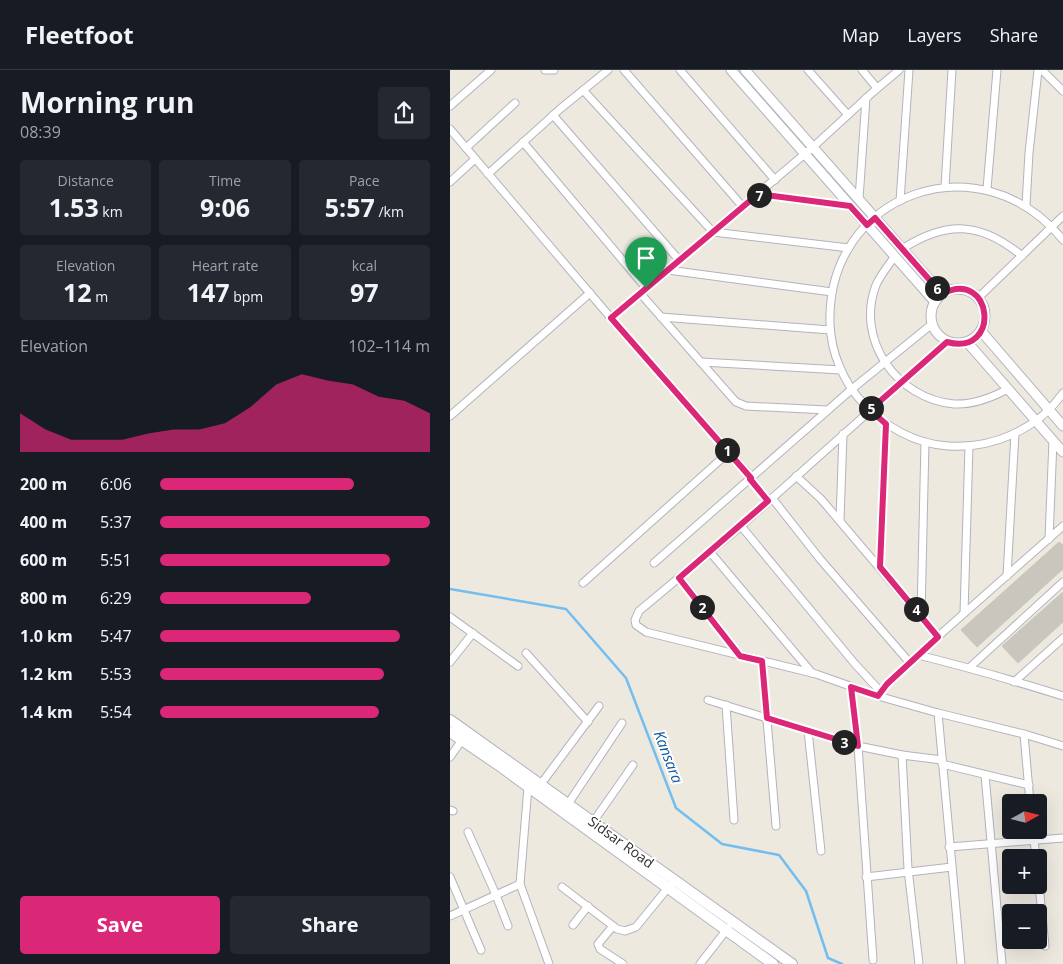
<!DOCTYPE html>
<meta charset="utf-8">
<style>
body{margin:0;font-family:"Open Sans",sans-serif;background:#242831;color:#f1f3f6;height:100vh;display:flex;flex-direction:column;font-size:19px;white-space:nowrap}
*{box-sizing:border-box;margin:0}
p{font-size:16px;color:#9ea1a6}
.icon{flex:none;width:28px;height:28px;fill:none;stroke:currentColor;stroke-width:2;stroke-linecap:round;stroke-linejoin:round}
.map{position:relative;flex:1;overflow:hidden}
.side{display:flex;flex-direction:column;background:#171b24;width:450px}
.side>*{flex:none}
.needle{width:32px;rotate:82deg}
.controls{position:absolute;left:552px;top:724px;display:grid;gap:10px}
.controls a{display:grid;place-items:center;width:45px;height:45px;border-radius:5px;background:#171b24;box-shadow:0 5px 20px #0002;font-size:25px}
.pin{position:absolute;display:grid;place-items:center;width:42px;height:42px;color:#fff;margin:-51px -21px;border-radius:50% 50% 50% 0;rotate:-45deg;box-shadow:0 0 5px #0007}
.pin .icon{rotate:45deg}
.km{position:absolute;width:25px;height:25px;margin:-12px;border-radius:50%;background:#222;color:#fff;font-size:14px;line-height:25px;text-align:center}
.round{display:grid;place-items:center;flex:none;width:52px;height:52px;border-radius:5px;background:#242831}
.summary{display:flex;align-items:center;justify-content:space-between;height:85px;padding:0 20px}
h1{font-size:28px;font-weight:700;line-height:38px}
.figures{display:grid;grid-template-columns:repeat(3,1fr);gap:8px;height:85px;padding:5px 20px}
.figures div{display:grid;align-content:center;border-radius:5px;background:#242831;text-align:center}
.figures b{font-size:25px;font-weight:700}
.figures small{font-size:14px;font-weight:400}
.figures p{font-size:14px}
.chart{height:140px;padding:10px 20px}
.chart p{display:flex;justify-content:space-between}
.chart svg{width:100%;height:90px;margin-top:5px;fill:#db2777;opacity:.7}
.primary-button{display:flex;gap:10px;margin-top:auto;padding:10px 20px}
.primary-button a{flex:1;height:58px;border-radius:5px;background:#db2777;color:#fff;font-size:20px;font-weight:700;line-height:58px;text-align:center}
.primary-button a+a{background:#242831;color:#f1f3f6}
ul{padding:0 20px;list-style:none;font-size:16px}
li{display:grid;grid-template-columns:80px 60px 1fr;align-items:center;height:38px}
li i{height:12px;border-radius:6px;background:#db2777}
header{display:flex;align-items:center;gap:30px;box-sizing:border-box;height:70px;padding:0 25px;background:#171b24;border-bottom:1px solid #363941}
header strong{font-size:24px}
nav{display:flex;gap:28px;margin-inline-start:auto;font-size:18px}
main{display:flex;flex:1;min-height:0}
.map>svg:first-child{display:block}
.lines{fill:none;stroke-linecap:round;stroke-linejoin:round}
.stream{stroke:#73beee;stroke-width:2.5}
.building{fill:#c9c7bd;stroke:#c9c5b8}
.minor-casing{stroke:#b2b3bf;stroke-width:9}
.tertiary-casing{stroke:#b2b3bf;stroke-width:11}
.secondary-casing{stroke:#b2b3bf;stroke-width:12}
.minor{stroke:#fff;stroke-width:7}
.tertiary{stroke:#fff;stroke-width:9}
.secondary{stroke:#fff;stroke-width:10}
.route-casing{stroke:#fff;stroke-width:10}
.route{stroke:#db2777;stroke-width:6}
.labels{text-anchor:middle;stroke-width:4;stroke-linejoin:round;paint-order:stroke}
.street-label{font-size:14px;fill:#2c2c2c;stroke:#fff}
.water-label{font-size:15px;font-style:italic;fill:#0f5b9d;stroke:#fff}
</style>
<header>
<strong>Fleetfoot</strong>
<nav><a>Map</a><a>Layers</a><a>Share</a></nav>
</header>
<main>
<section class="side">
<div class="summary"><div><h1>Morning run</h1><p>08:39</p></div><a class="round"><svg class="icon" aria-label="share" viewBox="0 0 24 24"><path d="M12 15V3M7 8l5-5 5 5M5 13v7h14v-7"/></svg></a></div>
<div class="figures">
<div><p>Distance</p><b>1.53<small> km</small></b></div>
<div><p>Time</p><b>9:06</b></div>
<div><p>Pace</p><b>5:57<small> /km</small></b></div>
</div>
<div class="figures">
<div><p>Elevation</p><b>12<small> m</small></b></div>
<div><p>Heart rate</p><b>147<small> bpm</small></b></div>
<div><p>kcal</p><b>97</b></div>
</div>
<div class="chart"><p><span>Elevation</span>102–114 m</p>
<svg viewBox="0 0 160 44" preserveAspectRatio="none"><path d="M0 44V25L10 33L20 38L30 38L40 38L50 35L60 33L70 33L80 30L90 22L100 11L110 6L120 9L130 11L140 17L150 19L160 25V44z"/></svg>
</div>
<ul>
<li><b>200 m</b>6:06<i style="width:72%"></i></li>
<li><b>400 m</b>5:37<i style="width:100%"></i></li>
<li><b>600 m</b>5:51<i style="width:85%"></i></li>
<li><b>800 m</b>6:29<i style="width:56%"></i></li>
<li><b>1.0 km</b>5:47<i style="width:89%"></i></li>
<li><b>1.2 km</b>5:53<i style="width:83%"></i></li>
<li><b>1.4 km</b>5:54<i style="width:81%"></i></li>
</ul>
<div class="primary-button"><a>Save</a><a>Share</a></div>
</section>
<div class="map">
<svg width="613" height="894" viewBox="0 0 613 894">
<rect width="100%" height="100%" fill="#ede9df"/>
<g class="lines">
<polyline class="stream" points="0,519 116,539 176,608 226,738 272,774 329,785 356,821 378,888 392,894"/>
</g>
<g class="building">
<polygon points="609,472 613,475 613,499 527,577 511,560"/>
<polygon points="613,522 613,552 568,593 552,576"/>
</g>
<g class="lines">
<g class="minor-casing">
<g id="minor">
<polyline points="95,0 104,0"/>
<polyline points="174,0 293,137"/>
<polyline points="230,0 325,110"/>
<polyline points="358,0 398,45"/>
<polyline points="412,0 427,18"/>
<polyline points="592,0 613,21"/>
<polyline points="133,20 263,162 399,178"/>
<polyline points="0,36 41,0"/>
<polyline points="103,45 229,190"/>
<polyline points="0,59 161,248"/>
<polyline points="73,72 196,218"/>
<polyline points="16,78 65,33"/>
<polyline points="38,104 110,39 158,0"/>
<polyline points="0,112 25,89"/>
<polyline points="495,117 502,0"/>
<polyline points="537,119 547,0"/>
<polyline points="308,124 400,136"/>
<polyline points="409,129 416,28"/>
<polyline points="450,131 459,0"/>
<polyline points="576,135 579,83 588,0"/>
<path d="M 613,170 C 530,68 376,123 380,254 C 381,282 393,312 413,333 C 434,356 465,374 498,376 C 542,379 587,360 613,323"/>
<path d="M 452,179 C 497,150 531,152 572,186"/>
<path d="M 445,186 C 438,196 431,204 426,215 C 405,270 447,329 504,334 C 523,335 541,328 558,319"/>
<polyline points="218,200 382,222"/>
<polyline points="190,223 286,332 296,336 377,340"/>
<polyline points="528,228 613,146"/>
<polyline points="211,247 380,260"/>
<polyline points="497,272 291,456 189,541 185,550 186,555 196,562 366,604 428,626 488,643 511,894"/>
<polyline points="251,292 391,300"/>
<polyline points="0,346 140,223"/>
<polyline points="346,406 371,429 488,567"/>
<polyline points="301,407 161,248 363,77 423,22 449,0"/>
<polyline points="300,409 318,431"/>
<polyline points="322,428 370,489 460,593"/>
<polyline points="390,450 393,364"/>
<polyline points="291,456 405,594 431,622"/>
<polyline points="599,469 603,370"/>
<polyline points="260,482 362,603"/>
<polyline points="204,493 402,319 482,254"/>
<polyline points="430,497 436,354"/>
<polyline points="557,506 565,363"/>
<polyline points="229,507 290,586"/>
<polyline points="133,513 279,382"/>
<polyline points="514,543 519,376"/>
<polyline points="471,545 475,372"/>
<polyline points="0,547 68,596"/>
<polyline points="76,583 138,652"/>
<path d="M 468,585 C 517,597 565,611 613,626"/>
<polyline points="312,591 326,756"/>
<polyline points="0,592 23,563"/>
<polyline points="519,598 613,512"/>
<polyline points="564,612 613,568"/>
<polyline points="401,617 408,676 423,890"/>
<polyline points="428,626 437,614 493,562 613,456"/>
<polyline points="258,630 408,676 452,685"/>
<polyline points="276,635 284,750"/>
<polyline points="488,643 574,664 613,676"/>
<polyline points="358,661 371,781"/>
<polyline points="574,664 580,732"/>
<polyline points="0,687 12,670"/>
<polyline points="492,694 579,715"/>
<polyline points="535,705 552,893"/>
<polyline points="78,717 70,814 99,894"/>
<polyline points="88,718 149,636"/>
<polyline points="118,734 172,653"/>
<polyline points="0,740 3,741"/>
<polyline points="143,752 183,695"/>
<polyline points="583,760 586,788"/>
<polyline points="18,762 46,825 58,856"/>
<polyline points="499,777 613,768"/>
<polyline points="0,807 31,880"/>
<polyline points="416,807 502,797"/>
<polyline points="589,815 595,876"/>
<polyline points="112,817 167,859 175,861 186,857 221,814"/>
<polyline points="0,846 70,814"/>
<polyline points="123,855 138,836"/>
<polyline points="163,856 148,874 150,879 173,894"/>
<polyline points="250,894 278,858"/>
<polyline points="469,894 458,799 452,685 492,690"/>
</g>
</g>
<g class="tertiary-casing">
<g id="tertiary">
<polyline points="281,0 485,232"/>
<polyline points="295,0 492,224"/>
<circle cx="508" cy="246" r="27"/>
<polyline points="531,261 613,356"/>
<polyline points="517,272 613,382"/>
</g>
</g>
<g class="secondary-casing">
<g id="secondary">
<polyline points="0,650 342,894"/>
<polyline points="0,662 47,694 323,894"/>
</g>
</g>
<use href="#minor" class="minor"/>
<use href="#tertiary" class="tertiary"/>
<use href="#secondary" class="secondary"/>
</g>
<g class="lines">
<g class="route-casing">
<path id="route" d="M 308,124 L 400,136 L 417,155 L 425,148 L 492,224 C 543,197 552,287 497,272 L 420,340 L 436,354 L 430,497 L 488,567 L 437,614 L 428,626 L 401,617 L 408,676 L 317,648 L 312,591 L 290,586 L 229,508 L 318,431 L 300,409 L 301,408 L 161,248 Z"/>
</g>
<use href="#route" class="route"/>
</g>
<g class="labels">
<g class="street-label">
<text transform="translate(171 772) rotate(36)" y="5">Sidsar Road</text>
</g>
<g class="water-label">
<text transform="translate(218 687) rotate(69)" y="5">Kansara</text>
</g>
</g>
</svg>
<div class="controls">
<a><svg class="needle" viewBox="-14 -14 28 28"><path d="M0-13l5 13h-10z" fill="#e53935"/><path d="M0 13l5-13h-10z" fill="#9ea1a6"/></svg></a>
<a>+</a>
<a>−</a>
</div>
<div class="pin" style="left:196px;top:218px;background:#1e9e55"><svg class="icon" aria-label="arrive" viewBox="0 0 24 24"><path d="M6 21V4h12l-3 4 3 4H6"/></svg></div>
<b class="km" style="left:277px;top:380px">1</b>
<b class="km" style="left:252px;top:537px">2</b>
<b class="km" style="left:394px;top:672px">3</b>
<b class="km" style="left:466px;top:539px">4</b>
<b class="km" style="left:421px;top:338px">5</b>
<b class="km" style="left:487px;top:218px">6</b>
<b class="km" style="left:309px;top:125px">7</b>
</div>
</main>
